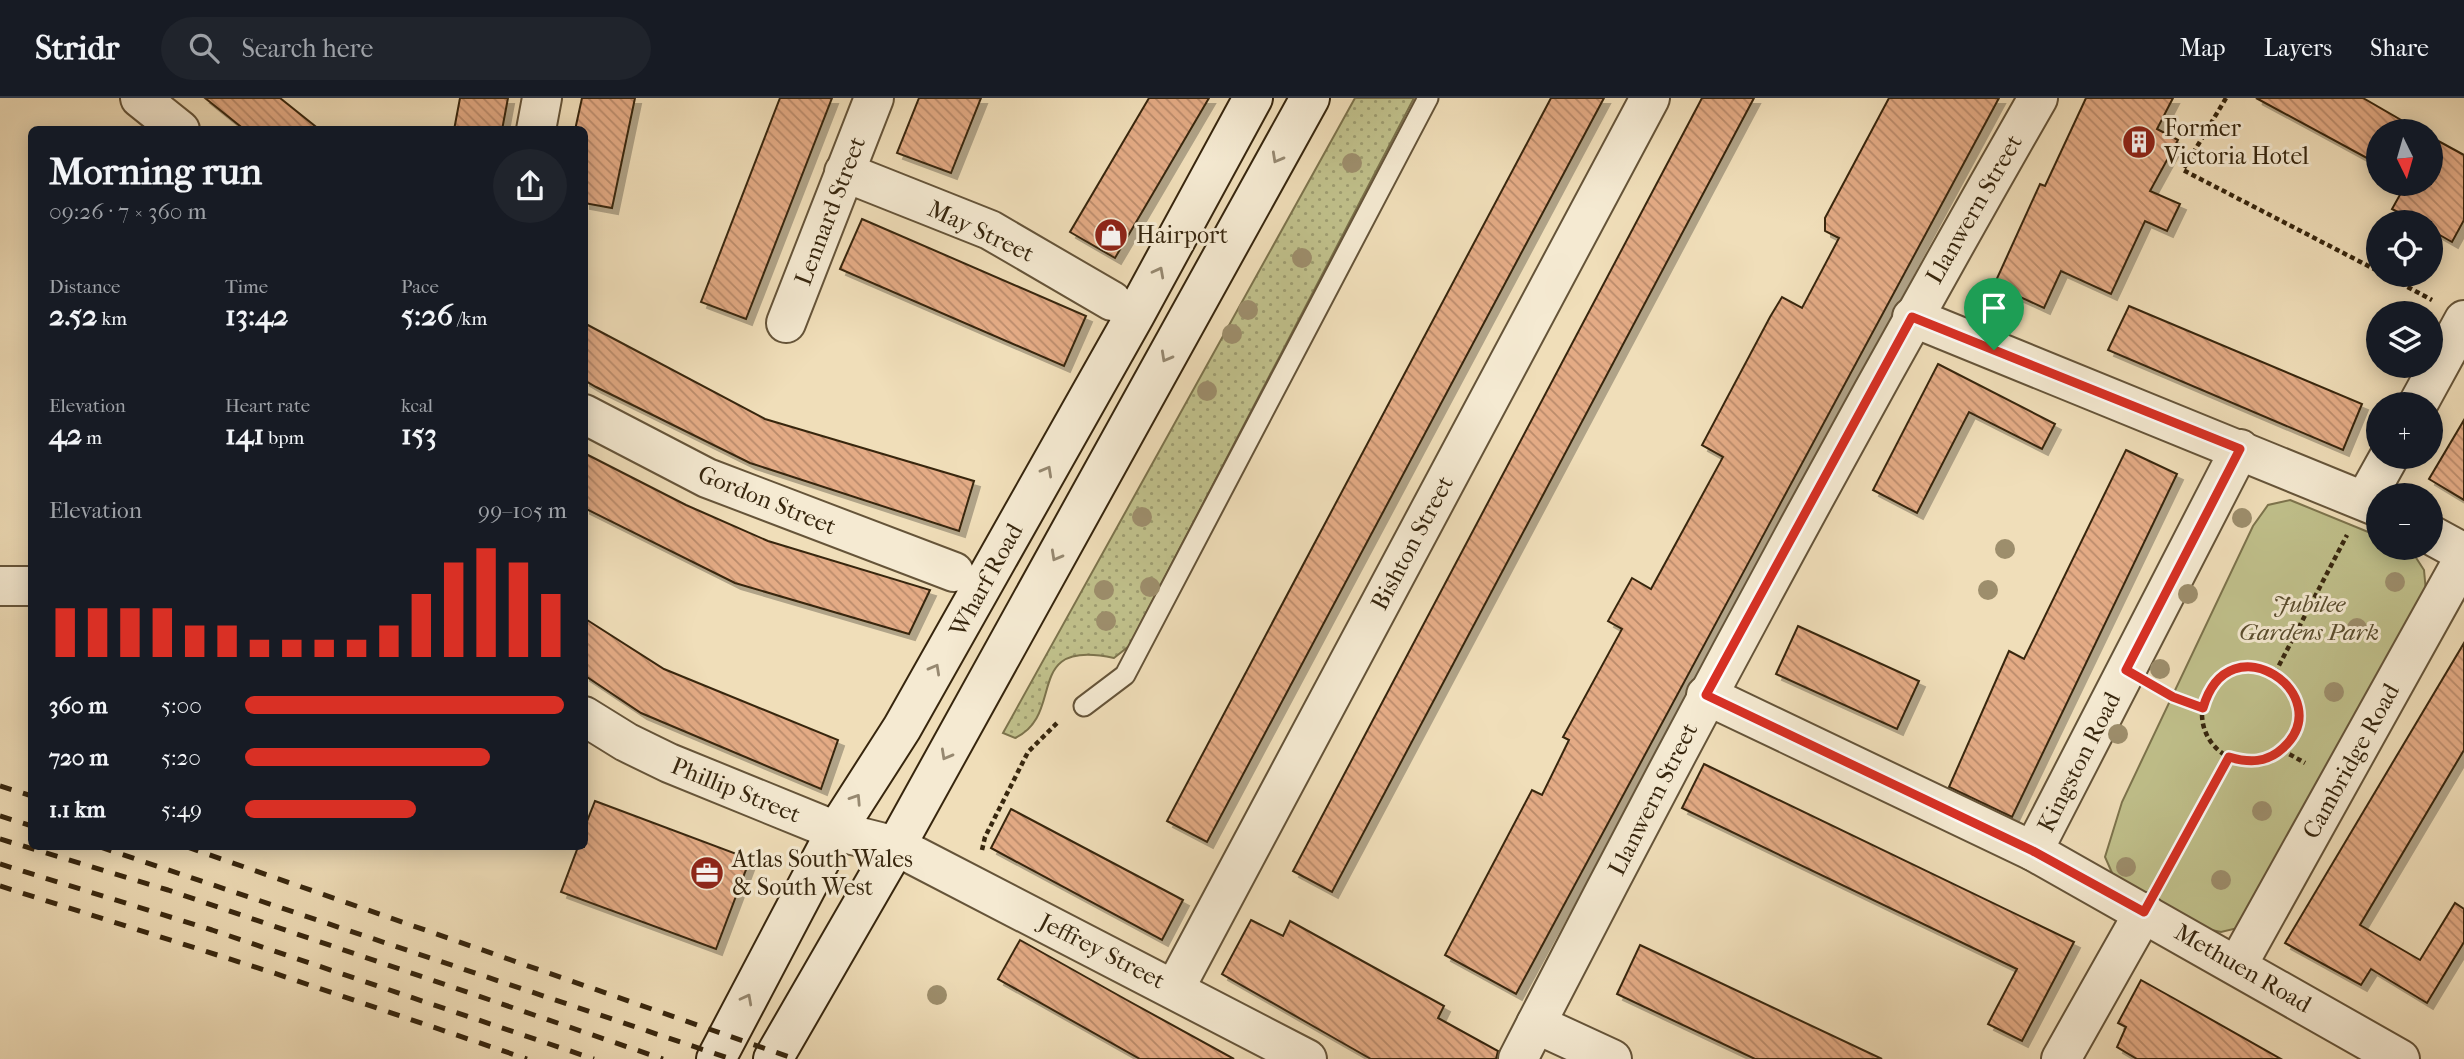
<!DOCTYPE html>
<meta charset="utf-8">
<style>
body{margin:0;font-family:"IM FELL French Canon",serif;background:#20242c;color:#f1f3f6;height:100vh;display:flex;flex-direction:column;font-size:26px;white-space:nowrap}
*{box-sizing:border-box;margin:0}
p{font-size:23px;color:#9ea1a6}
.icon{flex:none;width:38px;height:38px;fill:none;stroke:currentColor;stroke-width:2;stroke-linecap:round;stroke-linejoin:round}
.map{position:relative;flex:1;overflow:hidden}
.side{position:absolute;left:28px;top:28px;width:560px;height:724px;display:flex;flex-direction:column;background:#171b24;border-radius:10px;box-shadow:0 4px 18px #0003}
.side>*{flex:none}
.needle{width:46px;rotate:175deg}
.buttons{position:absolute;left:2366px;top:21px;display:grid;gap:14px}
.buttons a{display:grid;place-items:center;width:77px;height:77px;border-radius:50%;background:#171b24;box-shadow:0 4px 18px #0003;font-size:35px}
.pin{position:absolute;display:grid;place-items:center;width:60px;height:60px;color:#fff;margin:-72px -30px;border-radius:50% 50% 50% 0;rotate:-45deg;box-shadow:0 0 7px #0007}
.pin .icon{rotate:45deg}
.round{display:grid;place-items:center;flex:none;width:74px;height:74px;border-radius:37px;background:#20242c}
.head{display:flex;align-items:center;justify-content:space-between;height:119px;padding:0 21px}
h1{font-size:38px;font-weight:700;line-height:52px}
.stats{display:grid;grid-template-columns:repeat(3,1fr);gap:10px;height:119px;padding:7px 21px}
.stats div{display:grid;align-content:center}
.stats b{font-size:30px;font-weight:700}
.stats small{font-size:19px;font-weight:400}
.stats p{font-size:19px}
.chart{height:196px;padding:14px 21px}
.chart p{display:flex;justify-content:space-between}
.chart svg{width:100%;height:126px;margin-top:7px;stroke:#d93025;stroke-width:6}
ul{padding:0 21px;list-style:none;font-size:23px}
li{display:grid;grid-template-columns:112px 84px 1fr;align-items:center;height:52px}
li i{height:18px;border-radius:9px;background:#d93025}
header{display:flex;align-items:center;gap:42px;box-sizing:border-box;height:98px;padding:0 35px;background:#171b24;border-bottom:2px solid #363941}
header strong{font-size:33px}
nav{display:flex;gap:38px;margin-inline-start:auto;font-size:24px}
.search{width:490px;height:63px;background:#20242c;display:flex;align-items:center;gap:18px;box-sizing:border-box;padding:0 24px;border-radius:38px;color:#9ea1a6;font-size:26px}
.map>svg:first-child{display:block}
.grass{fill:url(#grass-dots);stroke:#7c734c;stroke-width:2}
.green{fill:#c0c08b;stroke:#7c734c;stroke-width:2}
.building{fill:url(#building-back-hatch);stroke:#37260e;stroke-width:2;filter:url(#shadow)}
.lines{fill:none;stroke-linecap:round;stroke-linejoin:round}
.lane-casing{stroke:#655439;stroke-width:23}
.street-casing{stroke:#655439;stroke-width:42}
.secondary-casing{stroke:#37260e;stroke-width:42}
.path{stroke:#37260e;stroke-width:4.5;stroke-dasharray:5 3.5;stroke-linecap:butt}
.lane{stroke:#f5ead2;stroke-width:19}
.street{stroke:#f5ead2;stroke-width:38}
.secondary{stroke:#f5ead2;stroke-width:38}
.rail{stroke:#37260e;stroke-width:5;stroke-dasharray:12 12;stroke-linecap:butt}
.tree{fill:#9d8e6c}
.oneway{stroke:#968870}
.route-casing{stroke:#fff;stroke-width:14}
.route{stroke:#d93025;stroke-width:9}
.labels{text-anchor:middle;stroke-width:6;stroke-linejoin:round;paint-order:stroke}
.poi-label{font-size:24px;fill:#37260e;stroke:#f5ead2;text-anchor:start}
.street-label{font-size:24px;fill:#37260e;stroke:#f5ead2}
.park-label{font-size:24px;font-style:italic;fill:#594c2d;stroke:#f5ead2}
</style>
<header>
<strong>Stridr</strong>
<div class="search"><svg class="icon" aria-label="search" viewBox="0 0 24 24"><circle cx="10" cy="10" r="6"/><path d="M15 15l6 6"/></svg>Search here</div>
<nav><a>Map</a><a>Layers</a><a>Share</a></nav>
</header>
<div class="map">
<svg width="2464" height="961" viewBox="0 0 2464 961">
<defs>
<pattern id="grass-dots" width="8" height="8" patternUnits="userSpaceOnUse" patternTransform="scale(1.75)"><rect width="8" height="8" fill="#c0c08b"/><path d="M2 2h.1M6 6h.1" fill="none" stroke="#9d9c70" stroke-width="1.8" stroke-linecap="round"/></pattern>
<pattern id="building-back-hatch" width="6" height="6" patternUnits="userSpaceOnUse" patternTransform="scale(1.75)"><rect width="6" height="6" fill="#e4ab85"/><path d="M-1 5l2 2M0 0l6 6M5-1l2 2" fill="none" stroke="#ba8b6b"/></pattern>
<filter id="shadow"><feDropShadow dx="6" dy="6" stdDeviation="0" flood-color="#0004"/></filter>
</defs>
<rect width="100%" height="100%" fill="#f0deb9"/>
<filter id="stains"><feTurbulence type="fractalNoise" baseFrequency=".00286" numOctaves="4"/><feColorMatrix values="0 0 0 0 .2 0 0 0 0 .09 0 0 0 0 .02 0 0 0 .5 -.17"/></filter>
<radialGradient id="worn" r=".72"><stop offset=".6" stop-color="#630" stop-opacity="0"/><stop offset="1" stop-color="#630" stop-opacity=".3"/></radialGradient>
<path class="grass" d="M 1355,0 L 1414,0 L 1129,548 L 1114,560 C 1021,540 1067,616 1015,640 L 1003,635 Z"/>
<polygon class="green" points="2290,402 2378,438 2378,450 2411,452 2424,472 2426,494 2238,830 2221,834 2193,828 2113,777 2105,759 2122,704 2253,428 2268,407"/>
<g class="building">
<polygon points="205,0 280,0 320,32 245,32"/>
<polygon points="460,0 508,0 502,32 454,32"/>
<polygon points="582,0 635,0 612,110 584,105 584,32 575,32"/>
<polygon points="780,0 832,0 746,221 701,204"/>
<polygon points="919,0 981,0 951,75 897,55"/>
<polygon points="1149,0 1209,0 1115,160 1070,134"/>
<polygon points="1551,0 1604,0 1207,744 1167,723"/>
<polygon points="1702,0 1754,0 1332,794 1293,773"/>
<polygon points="1889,0 1999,0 1516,896 1445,857 1532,692 1542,697 1569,642 1563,639 1622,531 1608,523 1632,480 1651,491 1723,359 1702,347 1770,219 1782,199 1802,210 1839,140 1825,133 1825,120"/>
<polygon points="2086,0 2173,0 2157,31 2178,42 2150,93 2180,106 2167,133 2145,123 2111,196 2061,173 2044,210 1994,187 2040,86 2045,88"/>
<polygon points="2256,0 2363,0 2420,33 2378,33 2378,66"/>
<polygon points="2431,39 2464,57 2464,122 2452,144 2431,132 2431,124 2417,124 2392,111 2406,86 2431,86"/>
<polygon points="862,121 1086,218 1064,268 840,171"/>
<polygon points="2129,208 2362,306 2343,352 2108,252"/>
<polygon points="584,225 765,321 974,383 959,433 750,365 596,289 584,282"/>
<polygon points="1938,266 2055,326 2042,351 1969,314 1917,415 1873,392"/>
<polygon points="2464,322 2464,402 2429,381"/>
<polygon points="2126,352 2177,376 2012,719 1949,689 2009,553 2024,561"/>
<polygon points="584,355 686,407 768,443 930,492 909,536 735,485 584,410"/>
<polygon points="584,520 664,571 838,642 821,691 641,615 584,577"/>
<polygon points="1798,528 1919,583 1897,631 1776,576"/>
<polygon points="2464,545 2464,652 2360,827 2420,862 2455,805 2464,811 2464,844 2427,905 2371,871 2361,887 2285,845"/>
<polygon points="1704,666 2074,844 2022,943 1988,926 2017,871 1682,710"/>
<polygon points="595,703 750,761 716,851 561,794 578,749 584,749 584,731"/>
<polygon points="1011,711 1183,802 1162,842 991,750"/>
<polygon points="1251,822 1283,838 1290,823 1444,908 1438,920 1498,953 1496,961 1371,961 1341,944 1222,876"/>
<polygon points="1020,842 1125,901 1234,961 1140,961 998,881"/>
<polygon points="1640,847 1882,961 1755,961 1617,896"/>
<polygon points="2141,882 2175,901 2281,961 2137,961 2117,949 2126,929 2118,925"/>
</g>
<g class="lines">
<g class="lane-casing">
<polyline id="lane" points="1084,608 1125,577 1428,0"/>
</g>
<g class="street-casing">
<g id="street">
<polyline points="140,0 180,32"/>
<polyline points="536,32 542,0"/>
<polyline points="844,74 990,132 1112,203"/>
<polyline points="1912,219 2378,409"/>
<polyline points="786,225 874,0"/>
<polyline points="2418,306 2464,222"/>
<polyline points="584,316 707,380 954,474"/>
<polyline points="2365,402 2389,359"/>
<polyline points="2431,437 2464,455"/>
<polyline points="0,488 32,488"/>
<polyline points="1706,597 2033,753 2400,961"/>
<polyline points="584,618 626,644 669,665 836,733 896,748 1307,961"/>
<polyline points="2033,753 2240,351"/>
<polyline points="2238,866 2464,460"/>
<polyline points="1175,890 1650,0"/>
<polyline points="1536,926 1612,961"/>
<path d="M 1518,961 C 1684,637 1857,316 2038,0"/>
<polyline points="2061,961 2144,814"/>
</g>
</g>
<g class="secondary-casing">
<g id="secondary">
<polyline points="716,961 836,733 902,630 1135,217 1253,0"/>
<polyline points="773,961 896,748 1310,0"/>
</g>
</g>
<g class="path">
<polyline points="2226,0 2183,72 2378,173"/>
<polyline points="2385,177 2432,202"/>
<circle cx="2250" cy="616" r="48"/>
<polyline points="2275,575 2347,437"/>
<polyline points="2159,590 2203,610"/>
<polyline points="2282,652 2305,665"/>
<polyline points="982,752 985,739 1028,654 1059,623"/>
<polyline points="2162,781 2229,659"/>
</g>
<use href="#lane" class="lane"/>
<use href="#street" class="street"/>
<use href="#secondary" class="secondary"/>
<g class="rail">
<polyline points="0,688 32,698"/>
<polyline points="0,718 32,728"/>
<polyline points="0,741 168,792 663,961"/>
<polyline points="100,749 731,961"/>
<polyline points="187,749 795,961"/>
<polyline points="0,766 212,832 594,961"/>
<polyline points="0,788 274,875 527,961"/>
</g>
</g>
<g class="tree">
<circle cx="1352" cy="65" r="10"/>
<circle cx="1302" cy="160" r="10"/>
<circle cx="1248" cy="212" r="10"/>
<circle cx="1232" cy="236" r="10"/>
<circle cx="1207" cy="293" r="10"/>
<circle cx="1142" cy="419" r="10"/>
<circle cx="2242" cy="420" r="10"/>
<circle cx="2005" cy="451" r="10"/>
<circle cx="2395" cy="484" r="10"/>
<circle cx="1150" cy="489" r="10"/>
<circle cx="1104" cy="492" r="10"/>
<circle cx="1988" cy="492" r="10"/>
<circle cx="2188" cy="496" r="10"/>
<circle cx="1106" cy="523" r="10"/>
<circle cx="2357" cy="530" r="10"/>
<circle cx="2160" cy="571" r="10"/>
<circle cx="2334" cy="594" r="10"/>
<circle cx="2118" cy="636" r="10"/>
<circle cx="2262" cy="713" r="10"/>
<circle cx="2126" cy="769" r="10"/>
<circle cx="2221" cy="782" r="10"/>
<circle cx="937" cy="897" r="10"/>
</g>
<defs><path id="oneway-chevron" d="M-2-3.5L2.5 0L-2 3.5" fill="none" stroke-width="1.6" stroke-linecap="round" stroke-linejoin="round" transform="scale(1.75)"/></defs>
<g class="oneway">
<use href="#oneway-chevron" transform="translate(1277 60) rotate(119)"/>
<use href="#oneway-chevron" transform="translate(1159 174) rotate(-62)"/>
<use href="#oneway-chevron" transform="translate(1166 259) rotate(119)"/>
<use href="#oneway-chevron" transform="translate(1047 373) rotate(-61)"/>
<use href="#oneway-chevron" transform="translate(1056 458) rotate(119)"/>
<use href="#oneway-chevron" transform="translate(935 571) rotate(-61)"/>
<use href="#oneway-chevron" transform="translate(946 657) rotate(119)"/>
<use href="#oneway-chevron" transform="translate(856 701) rotate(-57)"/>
<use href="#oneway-chevron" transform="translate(747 901) rotate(-62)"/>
</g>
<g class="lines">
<g class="route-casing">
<path id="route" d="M 1912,219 L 2240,351 L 2126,572 L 2173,599 L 2203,610 C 2229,520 2340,598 2283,650 C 2267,665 2249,665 2229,659 L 2144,814 L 2033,753 L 1706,597 Z"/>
</g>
<use href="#route" class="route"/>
</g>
<defs>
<g id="building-disc" transform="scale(1.75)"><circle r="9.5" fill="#8f2418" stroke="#f5ead2"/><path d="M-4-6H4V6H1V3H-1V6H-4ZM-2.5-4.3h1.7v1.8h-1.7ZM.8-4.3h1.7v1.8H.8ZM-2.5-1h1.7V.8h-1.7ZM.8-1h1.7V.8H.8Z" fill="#fff"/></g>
<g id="shop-disc" transform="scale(1.75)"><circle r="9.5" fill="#8f2418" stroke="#f5ead2"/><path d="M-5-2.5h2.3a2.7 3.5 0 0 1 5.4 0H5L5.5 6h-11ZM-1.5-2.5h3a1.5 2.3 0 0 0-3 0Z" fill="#fff"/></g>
<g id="office-disc" transform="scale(1.75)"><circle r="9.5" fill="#8f2418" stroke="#f5ead2"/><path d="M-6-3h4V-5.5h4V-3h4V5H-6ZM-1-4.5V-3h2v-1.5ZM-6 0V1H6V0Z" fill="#fff"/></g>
</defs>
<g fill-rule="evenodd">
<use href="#building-disc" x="2139" y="44"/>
<use href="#shop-disc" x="1111" y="137"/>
<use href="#office-disc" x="707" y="775"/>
</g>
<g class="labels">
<g class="poi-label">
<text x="2164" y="38">Former<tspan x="2164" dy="28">Victoria Hotel</tspan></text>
<text x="1136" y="145">Hairport</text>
<text x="732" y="769">Atlas South Wales<tspan x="732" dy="28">&amp; South West</tspan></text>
</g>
<g class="street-label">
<text transform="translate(1974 111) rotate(-60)" y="8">Llanwern Street</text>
<text transform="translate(830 113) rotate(-69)" y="8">Lennard Street</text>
<text transform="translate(981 133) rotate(25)" y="8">May Street</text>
<text transform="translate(767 402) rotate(22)" y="8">Gordon Street</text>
<text transform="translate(1412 445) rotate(-62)" y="8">Bishton Street</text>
<text transform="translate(986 482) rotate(-61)" y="8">Wharf Road</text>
<text transform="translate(2351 663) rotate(-61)" y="8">Cambridge Road</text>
<text transform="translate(2079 664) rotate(-63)" y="8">Kingston Road</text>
<text transform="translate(736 692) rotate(22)" y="8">Phillip Street</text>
<text transform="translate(1653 701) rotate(-63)" y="8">Llanwern Street</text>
<text transform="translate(1102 853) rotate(27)" y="8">Jeffrey Street</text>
<text transform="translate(2243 870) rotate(30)" y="8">Methuen Road</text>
</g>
<g class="park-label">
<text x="2309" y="514">Jubilee<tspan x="2309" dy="28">Gardens Park</tspan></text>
</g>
</g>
<rect width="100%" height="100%" filter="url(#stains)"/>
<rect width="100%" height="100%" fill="url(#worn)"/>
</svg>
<div class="buttons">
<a><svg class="needle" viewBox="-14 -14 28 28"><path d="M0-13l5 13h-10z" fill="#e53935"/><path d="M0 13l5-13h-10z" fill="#9ea1a6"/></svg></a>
<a><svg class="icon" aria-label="locate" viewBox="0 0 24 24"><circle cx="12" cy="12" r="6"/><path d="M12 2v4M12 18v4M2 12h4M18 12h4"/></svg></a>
<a><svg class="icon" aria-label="layers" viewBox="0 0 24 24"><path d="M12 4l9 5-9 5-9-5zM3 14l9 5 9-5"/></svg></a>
<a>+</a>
<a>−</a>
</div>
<div class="pin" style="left:1994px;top:252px;background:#1e9e55"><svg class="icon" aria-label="arrive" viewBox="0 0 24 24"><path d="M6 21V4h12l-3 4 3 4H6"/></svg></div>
<section class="side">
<div class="head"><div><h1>Morning run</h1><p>09:26 · 7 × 360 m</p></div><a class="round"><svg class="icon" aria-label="share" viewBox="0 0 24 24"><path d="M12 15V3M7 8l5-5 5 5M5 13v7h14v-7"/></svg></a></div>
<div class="stats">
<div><p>Distance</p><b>2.52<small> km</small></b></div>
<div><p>Time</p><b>13:42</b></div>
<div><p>Pace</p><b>5:26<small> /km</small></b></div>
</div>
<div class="stats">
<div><p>Elevation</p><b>42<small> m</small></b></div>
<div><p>Heart rate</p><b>141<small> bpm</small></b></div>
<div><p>kcal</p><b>153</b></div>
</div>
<div class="chart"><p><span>Elevation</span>99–105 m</p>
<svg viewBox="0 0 160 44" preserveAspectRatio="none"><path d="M5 44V27M15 44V27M25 44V27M35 44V27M45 44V33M55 44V33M65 44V38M75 44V38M85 44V38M95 44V38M105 44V33M115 44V22M125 44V11M135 44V6M145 44V11M155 44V22"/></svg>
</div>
<ul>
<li><b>360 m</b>5:00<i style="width:99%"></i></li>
<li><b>720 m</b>5:20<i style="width:76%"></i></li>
<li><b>1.1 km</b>5:49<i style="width:53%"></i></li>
</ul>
</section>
</div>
